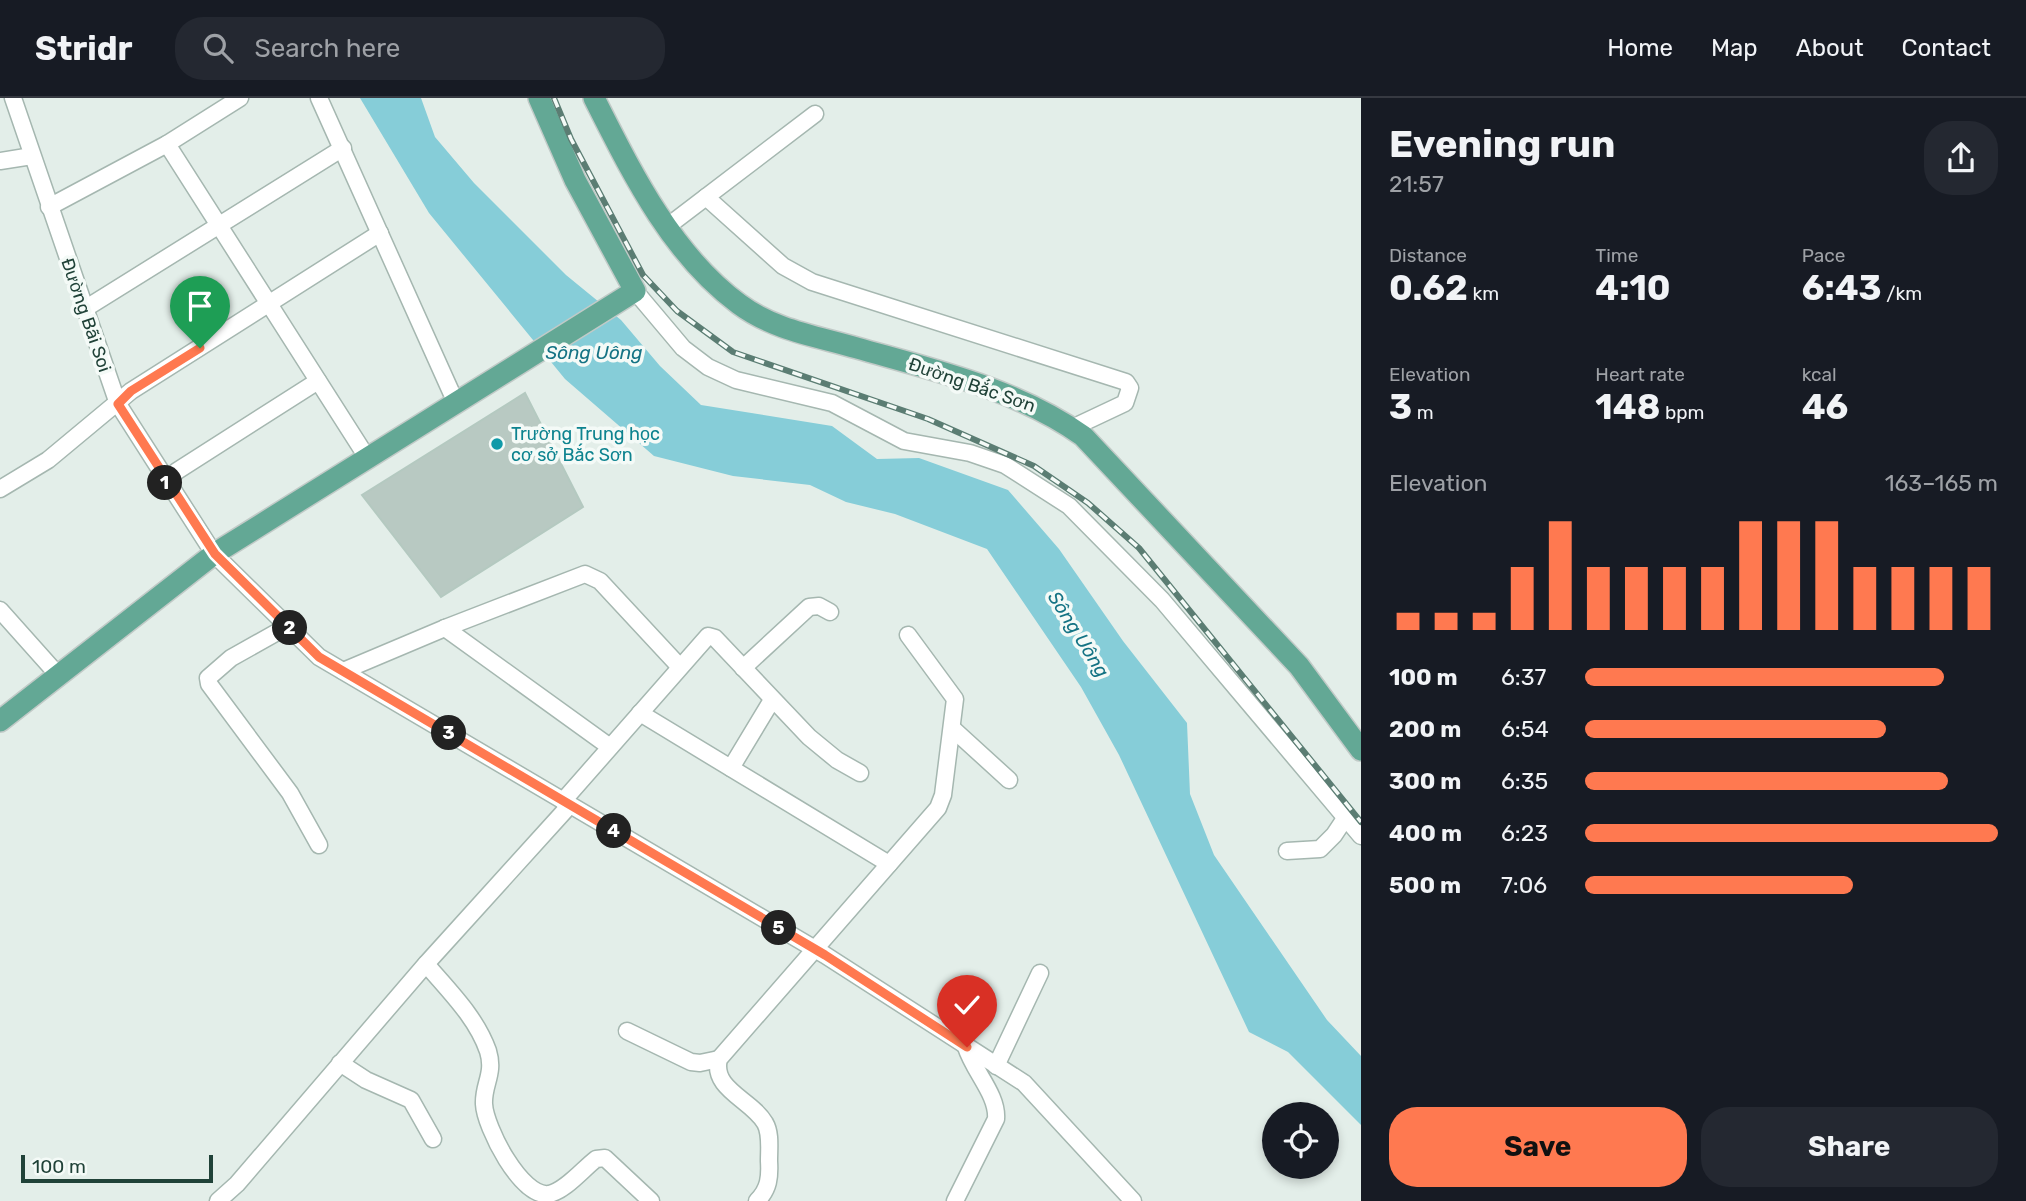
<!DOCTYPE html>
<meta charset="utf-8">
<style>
body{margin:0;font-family:Rubik,sans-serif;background:#242831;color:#f1f3f6;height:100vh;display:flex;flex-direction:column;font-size:26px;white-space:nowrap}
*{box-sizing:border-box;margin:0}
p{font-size:23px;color:#9ea1a6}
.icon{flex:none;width:38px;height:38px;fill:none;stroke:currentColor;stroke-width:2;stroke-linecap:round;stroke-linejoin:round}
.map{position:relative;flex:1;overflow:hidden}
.panel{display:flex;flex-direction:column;background:#171b24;width:665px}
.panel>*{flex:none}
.controls{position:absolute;left:1262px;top:1004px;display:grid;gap:14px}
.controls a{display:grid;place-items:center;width:77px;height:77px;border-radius:50%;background:#171b24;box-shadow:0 4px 10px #0003;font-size:35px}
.scale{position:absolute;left:21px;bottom:18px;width:192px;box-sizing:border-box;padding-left:7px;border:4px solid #204238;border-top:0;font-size:19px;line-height:24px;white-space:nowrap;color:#204238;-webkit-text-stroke:5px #f4faf7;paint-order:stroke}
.pin{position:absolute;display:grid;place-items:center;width:60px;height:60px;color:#fff;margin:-72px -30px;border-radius:50% 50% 50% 0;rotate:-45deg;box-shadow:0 0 7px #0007}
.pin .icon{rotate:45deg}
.km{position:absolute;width:35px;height:35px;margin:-18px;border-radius:50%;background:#222;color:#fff;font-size:19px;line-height:35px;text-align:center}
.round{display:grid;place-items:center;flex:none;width:74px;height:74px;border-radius:28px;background:#242831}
.summary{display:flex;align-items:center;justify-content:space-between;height:119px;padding:0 28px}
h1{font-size:38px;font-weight:700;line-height:52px}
.figures{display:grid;grid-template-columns:repeat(3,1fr);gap:10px;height:119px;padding:7px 28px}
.figures div{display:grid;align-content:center}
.figures b{font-size:35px;font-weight:700}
.figures small{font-size:19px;font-weight:400}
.figures p{font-size:19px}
.chart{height:196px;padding:14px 28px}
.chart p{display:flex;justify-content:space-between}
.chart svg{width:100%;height:126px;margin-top:7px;stroke:#ff7950;stroke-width:6}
.button{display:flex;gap:14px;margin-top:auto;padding:14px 28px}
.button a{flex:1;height:80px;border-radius:28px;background:#ff7950;color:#111;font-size:28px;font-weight:700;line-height:80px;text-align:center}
.button a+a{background:#242831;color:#f1f3f6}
ul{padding:0 28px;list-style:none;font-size:23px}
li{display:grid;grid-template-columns:112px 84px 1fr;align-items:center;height:52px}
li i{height:18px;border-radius:9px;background:#ff7950}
header{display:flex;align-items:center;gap:42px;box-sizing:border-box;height:98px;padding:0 35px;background:#171b24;border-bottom:2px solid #363941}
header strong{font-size:33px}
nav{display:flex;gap:38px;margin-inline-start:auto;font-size:24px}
.search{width:490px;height:63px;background:#242831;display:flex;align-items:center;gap:18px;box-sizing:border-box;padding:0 24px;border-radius:28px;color:#9ea1a6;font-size:26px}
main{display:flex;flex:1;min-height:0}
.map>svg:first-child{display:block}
.water{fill:#86cdd8}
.building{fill:#b8c9c2;stroke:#b4c9c0;stroke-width:2}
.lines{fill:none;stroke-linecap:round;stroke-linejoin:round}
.minor-casing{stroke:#a5b7b0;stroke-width:19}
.major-casing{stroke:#c1cac7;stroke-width:24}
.minor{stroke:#fff;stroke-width:16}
.major{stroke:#63a895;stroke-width:21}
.rail-casing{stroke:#5b7d73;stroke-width:6}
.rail{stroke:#f4faf7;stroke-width:3.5;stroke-dasharray:10;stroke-linecap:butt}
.route-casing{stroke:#fff;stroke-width:14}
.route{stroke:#ff7950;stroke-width:9}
.culture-dot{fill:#0f9aa8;stroke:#f4faf7;stroke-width:2.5}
.labels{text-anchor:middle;stroke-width:7;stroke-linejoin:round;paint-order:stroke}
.street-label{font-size:18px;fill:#204238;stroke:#f4faf7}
.culture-label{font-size:18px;fill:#0d838f;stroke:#f4faf7;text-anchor:start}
.water-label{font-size:19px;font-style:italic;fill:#147384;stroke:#f4faf7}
</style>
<header>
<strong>Stridr</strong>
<div class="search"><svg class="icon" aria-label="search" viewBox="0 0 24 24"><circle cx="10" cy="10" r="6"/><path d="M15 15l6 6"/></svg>Search here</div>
<nav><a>Home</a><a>Map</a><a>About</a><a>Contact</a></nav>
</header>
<main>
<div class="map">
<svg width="1361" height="1103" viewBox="0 0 1361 1103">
<rect width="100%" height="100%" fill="#e3eee9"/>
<polygon class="water" points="360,0 421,0 435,39 474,85 566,177 621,222 660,268 701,307 832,328 877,361 919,360 1008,392 1059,451 1123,543 1187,625 1190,696 1214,757 1327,922 1361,958 1361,1027 1288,954 1249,934 1119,657 1081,589 987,451 895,416 846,404 810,387 733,378 654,358 565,281 429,115"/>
<polygon class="building" points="525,295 583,409 441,499 362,397"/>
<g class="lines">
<g class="minor-casing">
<g id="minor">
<polyline points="13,0 118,306 214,456 319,559 825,857 1024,985 1133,1103"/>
<polyline points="319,0 456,305"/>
<polyline points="167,46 368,361"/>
<polyline points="0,63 32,58"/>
<polyline points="706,99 783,168 812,184 1126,284 1130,290 1125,305 1072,330"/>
<polyline points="49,109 167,46 240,0"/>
<polyline points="668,128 815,16"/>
<polyline points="635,193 683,250 708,269 736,282 832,305 904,343 970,355 1005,367 1069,408 1162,502 1361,738"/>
<polyline points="83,212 343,50"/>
<polyline points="165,385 177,373 318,283"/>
<polyline points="0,391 48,362 131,293 380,135"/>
<polyline points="0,512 58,577"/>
<polyline points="288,528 231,560 208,580 209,586 290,695 319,747"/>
<polyline points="445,530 610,649"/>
<polyline points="743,570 809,509 819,508 830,514"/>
<polyline points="343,573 445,530 585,476 600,483 679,568"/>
<polyline points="640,615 889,766"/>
<polyline points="953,631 1009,682"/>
<polyline points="731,670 772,602"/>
<polyline points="563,703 708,538 715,540 809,639 837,662 860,675"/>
<polyline points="1287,753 1320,751 1334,737 1346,719"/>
<path d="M 426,866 C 449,893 476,919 488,953 C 495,976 483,986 484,1006 C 485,1029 521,1100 549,1096 C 565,1093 583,1071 596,1061 L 605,1060 L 651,1103"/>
<polyline points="627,933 691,964 700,965 719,961"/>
<polyline points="340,965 366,982 411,1002 433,1041"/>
<polyline points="996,968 1040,875"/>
<polyline points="218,1103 237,1086 426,866 570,707"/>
<path d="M 757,1103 C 769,1091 770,1079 769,1063 C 769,1050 771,1035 765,1025 C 752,1002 711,991 719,961 L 938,710 L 943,697 L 955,601 L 908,537"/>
<path d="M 955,1103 L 996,1021 C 998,997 974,974 966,949"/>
</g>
</g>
<g class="major-casing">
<g id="major">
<path d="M 594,0 C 631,73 671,156 739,206 C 774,232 816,238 857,250 C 934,272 1017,291 1083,338 L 1299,568 L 1361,652"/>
<polyline points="0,623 214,456 635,193 575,82 539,0"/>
</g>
</g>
<use href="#minor" class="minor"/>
<use href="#major" class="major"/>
<g class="rail-casing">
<polyline id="rail" points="554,0 571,41 643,177 677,213 733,254 928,321 1034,368 1088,405 1139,450 1361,724"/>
</g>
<use href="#rail" class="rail"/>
</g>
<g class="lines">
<g class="route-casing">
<polyline id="route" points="200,250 131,293 118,306 215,456 319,559 825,857 967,949"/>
</g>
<use href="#route" class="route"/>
</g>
<circle class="culture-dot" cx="497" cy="346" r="7"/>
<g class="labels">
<g class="street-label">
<text transform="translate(86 217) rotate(71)" y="6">Đường Bãi Soi</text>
<text transform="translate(972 287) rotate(19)" y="6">Đường Bắc Sơn</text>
</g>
<g class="culture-label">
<text x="511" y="342">Trường Trung học<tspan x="511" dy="21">cơ sở Bắc Sơn</tspan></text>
</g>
<g class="water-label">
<text x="594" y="261">Sông Uông</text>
<text transform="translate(1079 536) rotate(58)" y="7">Sông Uông</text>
</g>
</g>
</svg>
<div class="controls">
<a><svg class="icon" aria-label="locate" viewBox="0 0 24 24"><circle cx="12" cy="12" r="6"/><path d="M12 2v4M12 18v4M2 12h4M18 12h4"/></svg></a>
</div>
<div class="scale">100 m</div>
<div class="pin" style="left:200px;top:250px;background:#1e9e55"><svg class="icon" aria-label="arrive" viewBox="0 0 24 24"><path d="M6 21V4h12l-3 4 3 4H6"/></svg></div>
<div class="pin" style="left:967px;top:949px;background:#d93025"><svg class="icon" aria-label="check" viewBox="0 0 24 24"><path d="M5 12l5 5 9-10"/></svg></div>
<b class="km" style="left:165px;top:385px">1</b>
<b class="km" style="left:290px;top:530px">2</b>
<b class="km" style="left:449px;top:635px">3</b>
<b class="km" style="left:614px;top:733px">4</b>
<b class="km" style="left:779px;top:830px">5</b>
</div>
<section class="panel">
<div class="summary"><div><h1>Evening run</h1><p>21:57</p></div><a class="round"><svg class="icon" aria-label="share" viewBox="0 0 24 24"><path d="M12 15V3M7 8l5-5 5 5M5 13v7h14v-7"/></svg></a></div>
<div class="figures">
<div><p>Distance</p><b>0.62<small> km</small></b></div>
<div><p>Time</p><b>4:10</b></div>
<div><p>Pace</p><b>6:43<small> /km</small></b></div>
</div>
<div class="figures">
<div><p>Elevation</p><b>3<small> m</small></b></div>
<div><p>Heart rate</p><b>148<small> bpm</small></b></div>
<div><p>kcal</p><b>46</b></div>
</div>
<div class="chart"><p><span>Elevation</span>163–165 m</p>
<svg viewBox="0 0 160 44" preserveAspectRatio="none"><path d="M5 44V38M15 44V38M25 44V38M35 44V22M45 44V6M55 44V22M65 44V22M75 44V22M85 44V22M95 44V6M105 44V6M115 44V6M125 44V22M135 44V22M145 44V22M155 44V22"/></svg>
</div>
<ul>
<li><b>100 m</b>6:37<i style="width:87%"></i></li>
<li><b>200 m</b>6:54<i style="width:73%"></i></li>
<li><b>300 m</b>6:35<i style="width:88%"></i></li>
<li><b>400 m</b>6:23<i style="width:100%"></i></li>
<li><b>500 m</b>7:06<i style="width:65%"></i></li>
</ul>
<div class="button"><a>Save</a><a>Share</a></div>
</section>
</main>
